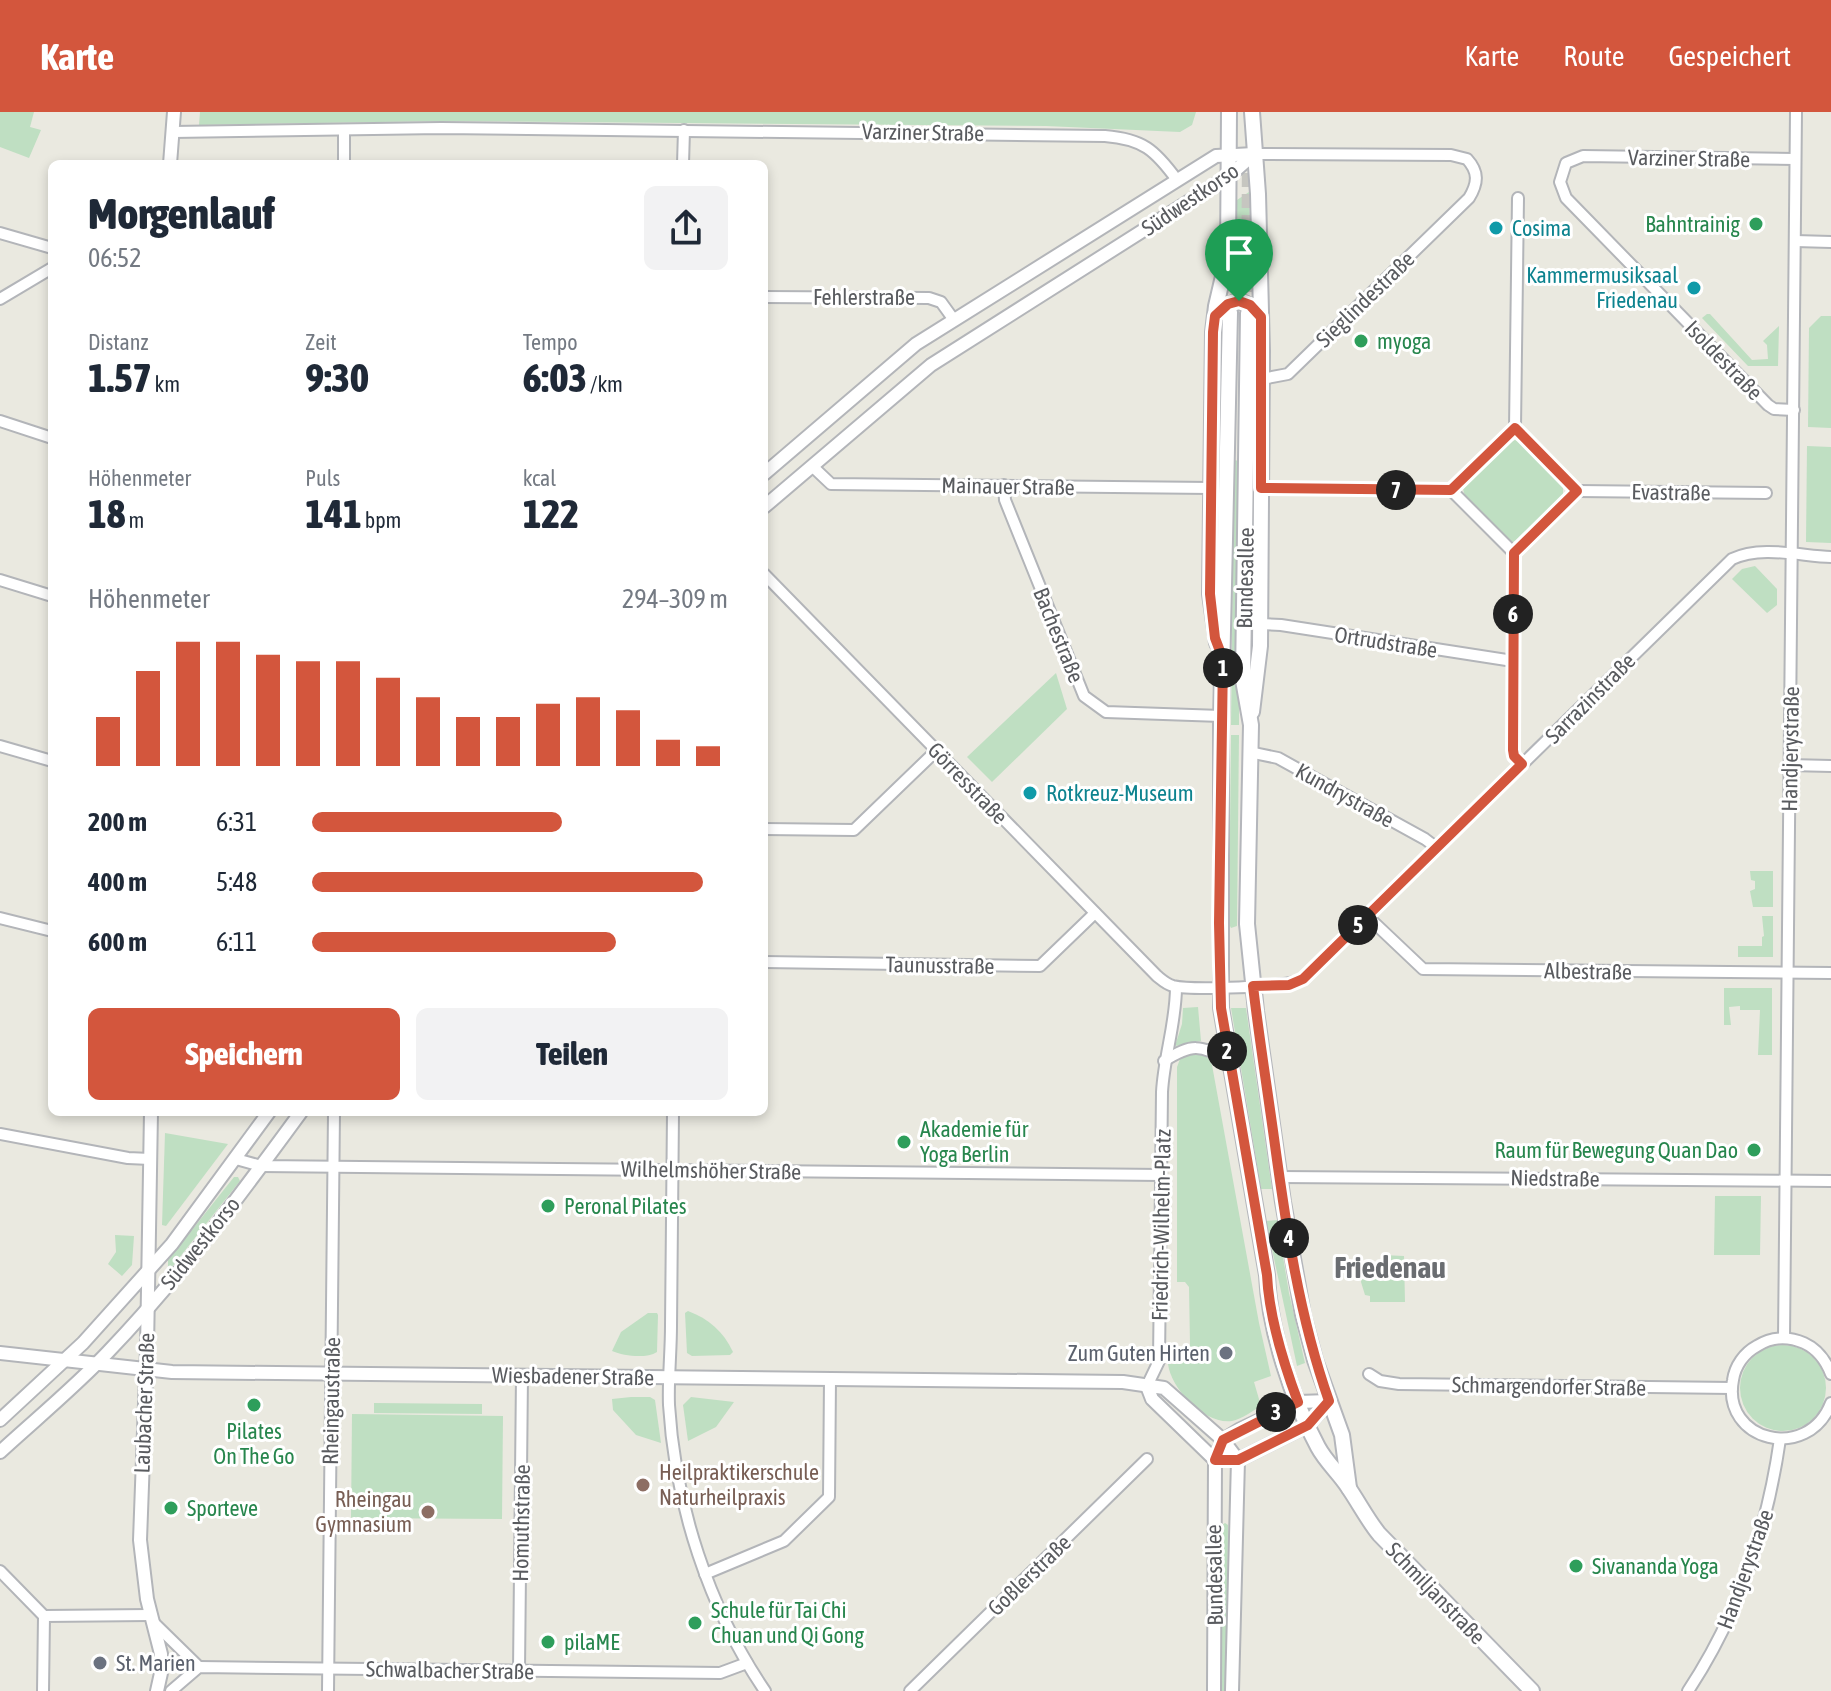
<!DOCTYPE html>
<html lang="de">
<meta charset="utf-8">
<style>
body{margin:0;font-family:"Asap Condensed",sans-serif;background:#f2f2f3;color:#1f2937;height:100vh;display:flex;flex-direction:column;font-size:30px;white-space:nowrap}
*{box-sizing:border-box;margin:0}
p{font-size:26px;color:#747a83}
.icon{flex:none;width:44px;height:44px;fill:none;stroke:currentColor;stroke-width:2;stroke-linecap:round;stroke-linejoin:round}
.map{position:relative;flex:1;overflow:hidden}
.details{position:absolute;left:48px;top:48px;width:720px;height:956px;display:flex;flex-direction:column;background:#fff;border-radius:12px;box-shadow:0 4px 12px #0003}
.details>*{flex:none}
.pin{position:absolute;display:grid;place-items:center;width:68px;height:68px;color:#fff;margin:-82px -34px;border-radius:50% 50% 50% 0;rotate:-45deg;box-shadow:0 0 8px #0007}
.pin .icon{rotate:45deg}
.km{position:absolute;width:40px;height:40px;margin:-20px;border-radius:50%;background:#222;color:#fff;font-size:22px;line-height:40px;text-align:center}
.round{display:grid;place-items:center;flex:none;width:84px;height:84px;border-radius:12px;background:#f2f2f3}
.headline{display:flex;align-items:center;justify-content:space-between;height:136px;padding:0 40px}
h1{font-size:44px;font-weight:800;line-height:60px}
.metrics{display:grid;grid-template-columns:repeat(3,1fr);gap:12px;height:136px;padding:8px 40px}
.metrics div{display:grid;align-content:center}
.metrics b{font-size:40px;font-weight:800}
.metrics small{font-size:22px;font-weight:400}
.metrics p{font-size:22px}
.chart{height:224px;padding:16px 40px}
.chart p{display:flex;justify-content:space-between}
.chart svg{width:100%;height:144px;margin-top:8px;stroke:#d3563d;stroke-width:6}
.cta{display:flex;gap:16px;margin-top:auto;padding:16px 40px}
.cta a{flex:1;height:92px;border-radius:12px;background:#d3563d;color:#fff;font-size:32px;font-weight:800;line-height:92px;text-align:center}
.cta a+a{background:#f2f2f3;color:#1f2937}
ul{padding:0 40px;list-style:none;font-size:26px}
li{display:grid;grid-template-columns:128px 96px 1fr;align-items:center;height:60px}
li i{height:20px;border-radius:10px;background:#d3563d}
header{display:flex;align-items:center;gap:48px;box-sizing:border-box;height:112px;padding:0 40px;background:#d3563d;color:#fff}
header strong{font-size:38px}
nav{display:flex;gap:44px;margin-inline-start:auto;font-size:28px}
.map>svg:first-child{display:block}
.green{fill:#bfdfc2}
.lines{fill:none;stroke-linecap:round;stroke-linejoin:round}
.secondary-tunnel{stroke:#c6c6c0;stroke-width:14;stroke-dasharray:14 7;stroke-linecap:butt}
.minor-casing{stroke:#b3b5b9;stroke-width:14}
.tertiary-casing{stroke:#b3b5b9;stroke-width:16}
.secondary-casing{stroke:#b4b6bb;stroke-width:18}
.minor{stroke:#fff;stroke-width:10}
.tertiary{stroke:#fff;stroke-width:12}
.secondary{stroke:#fff;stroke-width:14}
.route-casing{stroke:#fff;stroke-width:16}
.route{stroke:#d3563d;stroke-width:10}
.leisure-dot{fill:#2e9e5b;stroke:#fff;stroke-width:3}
.culture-dot{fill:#0f9aa8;stroke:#fff;stroke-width:3}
.worship-dot{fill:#6b7280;stroke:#fff;stroke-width:3}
.education-dot{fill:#8d6e63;stroke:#fff;stroke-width:3}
.labels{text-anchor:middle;stroke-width:6;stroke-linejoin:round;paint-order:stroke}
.street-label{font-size:22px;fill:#595b5f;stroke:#fff}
.leisure-label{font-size:22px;fill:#27864d;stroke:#fff;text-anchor:start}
.culture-label{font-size:22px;fill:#0d838f;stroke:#fff;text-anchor:start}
.worship-label{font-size:22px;fill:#5b616d;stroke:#fff;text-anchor:end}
.education-label{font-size:22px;fill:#785e54;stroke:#fff;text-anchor:start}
.district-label{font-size:30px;font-weight:bold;fill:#6a6d71;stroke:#fff}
</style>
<header>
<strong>Karte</strong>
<nav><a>Karte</a><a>Route</a><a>Gespeichert</a></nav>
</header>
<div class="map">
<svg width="1831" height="1579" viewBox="0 0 1831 1579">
<rect width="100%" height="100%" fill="#eae9e0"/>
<g class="green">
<polygon points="0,0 34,0 30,15 41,18 29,46 0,35"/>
<polygon points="200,0 1196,0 1192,13 1180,20 1046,14 443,9 199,13"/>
<polygon points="1249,80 1252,172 1228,171 1234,90"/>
<polygon points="1707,202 1710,202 1752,248 1768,247 1767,233 1763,229 1779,214 1778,254 1748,254 1702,206"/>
<polygon points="1821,204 1831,204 1831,316 1808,315 1809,216"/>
<polygon points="1515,328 1520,330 1563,373 1563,385 1520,427 1513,430 1507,427 1465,384 1463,377 1509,330"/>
<polygon points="1807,334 1831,335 1831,431 1806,430"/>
<polygon points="1234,348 1239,349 1239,613 1231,613"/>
<polygon points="1755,454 1777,477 1777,493 1767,501 1732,467 1742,457"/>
<polygon points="1056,561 1067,597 992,670 967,645"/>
<polygon points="1231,623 1239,623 1237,814 1231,816 1229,812"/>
<polygon points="1750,759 1773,759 1773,795 1753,795 1750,779 1755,777 1755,769 1751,768"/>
<polygon points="1762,804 1773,804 1773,845 1738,845 1738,834 1762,834 1762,825 1764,824"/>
<polygon points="1724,876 1772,876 1772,943 1758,943 1760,898 1740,898 1740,894 1729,895 1731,913 1724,913"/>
<polygon points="1198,895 1201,929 1175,934 1182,912 1183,896"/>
<polygon points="1231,896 1246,896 1272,1077 1261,1077"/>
<path d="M 1189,941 C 1201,941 1207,942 1212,953 L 1259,1211 L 1271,1264 L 1254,1270 L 1261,1294 C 1252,1299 1242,1307 1232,1309 C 1205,1313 1171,1277 1168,1252 L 1179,1252 L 1179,1240 L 1190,1233 L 1189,1175 L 1185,1170 L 1177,1170 L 1177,955 L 1180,947 Z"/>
<polygon points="165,1021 228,1032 166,1114 162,1113"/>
<polygon points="234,1065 238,1065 240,1069 168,1160 168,1148"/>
<polygon points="1715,1084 1761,1084 1760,1143 1714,1143"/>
<polygon points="1277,1108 1289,1181 1305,1251 1297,1254 1266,1109"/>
<polygon points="115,1123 134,1124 132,1153 122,1164 108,1152 116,1140"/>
<polygon points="1382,1143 1404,1144 1405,1190 1370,1190 1370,1184 1365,1183 1361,1170 1364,1156 1382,1154"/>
<path d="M 688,1199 C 709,1207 723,1219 733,1240 L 730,1243 L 692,1244 L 687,1241 L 685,1201 Z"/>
<path d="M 648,1201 L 657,1201 L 658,1203 L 657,1240 C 646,1247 624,1244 612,1239 L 621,1220 Z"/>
<circle cx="1783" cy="1276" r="43"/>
<polygon points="631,1285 650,1285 655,1288 661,1331 636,1323 613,1298 612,1287"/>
<polygon points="691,1285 734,1290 716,1315 688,1329 683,1293"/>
<polygon points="374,1291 482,1292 482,1302 374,1301"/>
<polygon points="352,1302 503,1304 502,1407 351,1406"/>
<polygon points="1225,1411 1228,1413 1226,1579 1221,1579 1222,1413"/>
</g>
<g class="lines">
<g class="secondary-tunnel">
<polyline points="1230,200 1230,148"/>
<polyline points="1248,201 1249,37"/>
</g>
<g class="minor-casing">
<g id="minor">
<path d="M 173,20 L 441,16 L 1105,24 C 1143,27 1155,38 1177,68"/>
<path d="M 1254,42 L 1451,43 L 1467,47 C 1479,60 1478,71 1469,86 L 1288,262 L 1262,267"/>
<polyline points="344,52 344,18"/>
<polyline points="683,52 684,18"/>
<polyline points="0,121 52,136"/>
<polyline points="1795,129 1831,130"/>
<polyline points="764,185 929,186 941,190 954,208"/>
<polyline points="0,187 52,156"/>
<polyline points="1794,298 1774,297 1768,293 1566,86 1560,70 1566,51 1583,44 1795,47"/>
<polyline points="0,309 52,326"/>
<polygon points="1515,316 1577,379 1514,441 1451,378"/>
<polyline points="1515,316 1518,86"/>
<polyline points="812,354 831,372 1211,376"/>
<polyline points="1004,373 1005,388 1084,584 1106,600 1221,604"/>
<polyline points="1261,376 1451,378"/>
<polyline points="1577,379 1766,381"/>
<polyline points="1514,441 1513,638 1514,644 1522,652"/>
<path d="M 764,462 L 1157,864 C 1162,868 1166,872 1173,874 C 1190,878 1289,876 1303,867 L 1732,447 C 1761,433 1801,444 1831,445"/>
<polyline points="0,468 52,484"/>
<polyline points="1260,512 1281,513 1513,549"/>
<polyline points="0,634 52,649"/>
<polyline points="1249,640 1278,646 1425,727 1437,736"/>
<polyline points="1789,653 1831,654"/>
<polyline points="764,717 854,718 937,638"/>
<polyline points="1367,804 1423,857 1831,861"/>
<polyline points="0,806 52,819"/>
<polyline points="764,850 1040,854 1095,801"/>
<path d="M 1164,949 C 1193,931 1199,933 1229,948"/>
<path d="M 673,1000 C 673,1071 672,1142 671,1214 C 671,1240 668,1267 669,1293 C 675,1392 709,1497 765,1579"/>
<polyline points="0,1022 128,1046 150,1047"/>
<polyline points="236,1047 261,1054 1161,1063"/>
<polyline points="1279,1065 1831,1069"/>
<polyline points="1784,1226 1796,0"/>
<polyline points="1369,1262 1380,1269 1399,1272 1732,1276"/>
<path d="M 1831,1262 C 1826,1249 1817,1237 1804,1231 C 1788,1224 1771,1225 1757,1234 C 1744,1241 1735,1254 1733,1268 C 1721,1329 1808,1351 1831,1291"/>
<path d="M 1147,1274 L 1159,1249 L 1162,980 C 1164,944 1176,911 1176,875"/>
<polyline points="0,1459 44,1504"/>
<polyline points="705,1462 784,1429 829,1385 830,1267"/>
<polyline points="152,1509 199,1555"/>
<polyline points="519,1559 522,1263"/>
<polyline points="43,1579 44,1504 150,1503"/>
<polyline points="171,1579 199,1555 720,1561 747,1551"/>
<polyline points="328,1579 334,1000"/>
<polyline points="910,1579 1147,1347"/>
<path d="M 1688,1579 C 1739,1502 1767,1418 1780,1327"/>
</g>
</g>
<g class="tertiary-casing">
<g id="tertiary">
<polyline points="170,52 174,0"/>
<polyline points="764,362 916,232 1216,44 1254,42"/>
<polyline points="764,395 931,253 1229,64 1254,42"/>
<polyline points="151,1000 147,1237 140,1428 147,1487 161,1542 161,1561 157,1579"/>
<polyline points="0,1241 172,1260 1123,1270 1164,1276 1223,1328 1238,1348"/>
<polyline points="1147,1274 1152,1287 1215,1348 1238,1348 1308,1313 1329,1289"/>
<polyline points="0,1308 83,1231 172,1132 269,1000"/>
<path d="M 0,1340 C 36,1307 75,1275 108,1240 C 179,1166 241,1082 301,1000"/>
<polyline points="1214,1579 1215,1348 1223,1328 1239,1318 1298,1290 1329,1289"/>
<polyline points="1232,1579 1238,1348"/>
</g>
</g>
<g class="secondary-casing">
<g id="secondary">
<polyline points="1252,0 1258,82 1262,239 1260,534 1252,600"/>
<path d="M 1230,200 L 1221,609 L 1221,896 L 1267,1163 C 1269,1218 1292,1287 1318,1335 C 1326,1350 1339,1361 1348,1375 C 1359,1391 1367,1407 1379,1422 L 1532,1579"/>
<path d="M 1218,201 C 1236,185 1244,186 1260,204"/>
<polyline points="1248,201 1243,568 1251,613 1247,812 1256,899 1283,1090 1303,1203 1315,1248 1342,1323 1349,1376"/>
<polyline points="1217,531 1210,482 1213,220 1216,194 1228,143 1229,0"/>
</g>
</g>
<use href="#minor" class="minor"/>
<use href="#tertiary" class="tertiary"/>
<use href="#secondary" class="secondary"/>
</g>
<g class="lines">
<g class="route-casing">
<path id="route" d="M 1239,189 L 1250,193 L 1261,205 L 1261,376 L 1451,378 L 1515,316 L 1577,379 L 1514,441 L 1513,638 L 1514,644 L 1522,652 L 1303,867 L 1289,873 L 1253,874 C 1259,925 1267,975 1274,1026 C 1286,1114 1299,1204 1329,1289 L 1308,1313 L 1238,1348 L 1215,1348 L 1223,1328 L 1298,1290 C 1283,1250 1269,1206 1267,1163 L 1221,896 L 1219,811 L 1223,547 L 1215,526 L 1210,482 L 1213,220 L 1215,204 L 1228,192 Z"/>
</g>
<use href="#route" class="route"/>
</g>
<g class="leisure-dot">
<circle cx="1756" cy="112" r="8"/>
<circle cx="1361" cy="229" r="8"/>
<circle cx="904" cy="1030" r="8"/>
<circle cx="1754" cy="1038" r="8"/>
<circle cx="548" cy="1094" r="8"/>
<circle cx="254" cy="1293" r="8"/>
<circle cx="171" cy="1396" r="8"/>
<circle cx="1576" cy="1454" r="8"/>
<circle cx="695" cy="1511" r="8"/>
<circle cx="548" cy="1530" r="8"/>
</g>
<g class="culture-dot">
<circle cx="1496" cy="116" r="8"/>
<circle cx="1694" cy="176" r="8"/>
<circle cx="1030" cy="681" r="8"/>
</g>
<g class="worship-dot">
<circle cx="1226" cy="1241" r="8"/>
<circle cx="100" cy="1551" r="8"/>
</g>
<g class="education-dot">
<circle cx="643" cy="1373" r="8"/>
<circle cx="428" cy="1400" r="8"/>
</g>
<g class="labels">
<g class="street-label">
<text transform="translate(923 20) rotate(1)" y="8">Varziner Straße</text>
<text transform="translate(1689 46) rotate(1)" y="8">Varziner Straße</text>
<text transform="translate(1190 87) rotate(-34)" y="8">Südwestkorso</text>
<text x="864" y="193">Fehlerstraße</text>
<text transform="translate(1365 187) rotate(-44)" y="8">Sieglindestraße</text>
<text transform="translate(1724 248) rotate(46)" y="8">Isoldestraße</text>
<text transform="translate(1008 374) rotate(1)" y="8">Mainauer Straße</text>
<text transform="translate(1671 380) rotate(1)" y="8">Evastraße</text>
<text transform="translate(1245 466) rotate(-89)" y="8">Bundesallee</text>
<text transform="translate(1059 523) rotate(68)" y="8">Bachestraße</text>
<text transform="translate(1386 530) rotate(9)" y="8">Ortrudstraße</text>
<text transform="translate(1590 586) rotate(-45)" y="8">Sarrazinstraße</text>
<text transform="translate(1790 637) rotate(-89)" y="8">Handjerystraße</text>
<text transform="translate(968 671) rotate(46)" y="8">Görresstraße</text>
<text transform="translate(1345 683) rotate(29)" y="8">Kundrystraße</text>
<text transform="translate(940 853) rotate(1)" y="8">Taunusstraße</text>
<text transform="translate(1588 859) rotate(1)" y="8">Albestraße</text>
<text transform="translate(711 1058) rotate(1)" y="8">Wilhelmshöher Straße</text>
<text transform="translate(1555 1066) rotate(1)" y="8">Niedstraße</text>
<text transform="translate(1161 1113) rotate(-89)" y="8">Friedrich-Wilhelm-Platz</text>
<text transform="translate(200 1131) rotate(-51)" y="8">Südwestkorso</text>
<text transform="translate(573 1264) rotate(1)" y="8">Wiesbadener Straße</text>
<text transform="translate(1549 1274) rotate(1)" y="8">Schmargendorfer Straße</text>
<text transform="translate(331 1289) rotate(-89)" y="8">Rheingaustraße</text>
<text transform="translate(144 1291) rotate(-88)" y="8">Laubacher Straße</text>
<text transform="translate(521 1411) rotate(-89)" y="8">Homuthstraße</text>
<text transform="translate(1745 1457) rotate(-70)" y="8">Handjerystraße</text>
<text transform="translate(1029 1463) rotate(-44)" y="8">Goßlerstraße</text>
<text transform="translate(1214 1463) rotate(-91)" y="8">Bundesallee</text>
<text transform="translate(1436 1481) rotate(46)" y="8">Schmiljanstraße</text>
<text transform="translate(450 1558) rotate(1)" y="8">Schwalbacher Straße</text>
</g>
<g class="leisure-label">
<text x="1740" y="120" text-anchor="end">Bahntrainig</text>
<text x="1377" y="237">myoga</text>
<text x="920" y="1025">Akademie für<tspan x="920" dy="25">Yoga Berlin</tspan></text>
<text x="1738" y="1046" text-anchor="end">Raum für Bewegung Quan Dao</text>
<text x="564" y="1102">Peronal Pilates</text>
<text x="254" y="1327" text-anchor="middle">Pilates<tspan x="254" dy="25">On The Go</tspan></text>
<text x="187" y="1404">Sporteve</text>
<text x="1592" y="1462">Sivananda Yoga</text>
<text x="711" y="1506">Schule für Tai Chi<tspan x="711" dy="25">Chuan und Qi Gong</tspan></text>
<text x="564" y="1538">pilaME</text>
</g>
<g class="culture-label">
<text x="1512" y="124">Cosima</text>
<text x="1678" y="171" text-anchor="end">Kammermusiksaal<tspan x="1678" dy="25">Friedenau</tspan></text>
<text x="1046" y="689">Rotkreuz-Museum</text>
</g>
<g class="worship-label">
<text x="1210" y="1249">Zum Guten Hirten</text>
<text x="116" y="1559" text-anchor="start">St. Marien</text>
</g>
<g class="education-label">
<text x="659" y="1368">Heilpraktikerschule<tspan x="659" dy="25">Naturheilpraxis</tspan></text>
<text x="412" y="1395" text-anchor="end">Rheingau<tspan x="412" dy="25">Gymnasium</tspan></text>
</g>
<g class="district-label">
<text x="1390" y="1166">Friedenau</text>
</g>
</g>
</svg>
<div class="pin" style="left:1239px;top:189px;background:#1e9e55"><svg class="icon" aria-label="arrive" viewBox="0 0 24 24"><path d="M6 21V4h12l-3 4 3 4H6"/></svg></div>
<b class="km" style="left:1223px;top:556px">1</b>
<b class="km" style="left:1227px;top:939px">2</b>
<b class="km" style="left:1276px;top:1300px">3</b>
<b class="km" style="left:1289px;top:1126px">4</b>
<b class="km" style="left:1358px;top:813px">5</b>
<b class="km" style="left:1513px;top:502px">6</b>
<b class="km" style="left:1396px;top:378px">7</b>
<section class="details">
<div class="headline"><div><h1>Morgenlauf</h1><p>06:52</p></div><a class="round"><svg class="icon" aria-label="share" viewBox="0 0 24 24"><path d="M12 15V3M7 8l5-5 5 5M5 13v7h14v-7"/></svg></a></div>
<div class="metrics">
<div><p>Distanz</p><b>1.57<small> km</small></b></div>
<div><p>Zeit</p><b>9:30</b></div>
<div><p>Tempo</p><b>6:03<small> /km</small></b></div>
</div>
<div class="metrics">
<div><p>Höhenmeter</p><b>18<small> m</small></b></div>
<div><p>Puls</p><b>141<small> bpm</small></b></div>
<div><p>kcal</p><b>122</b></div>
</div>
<div class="chart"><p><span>Höhenmeter</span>294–309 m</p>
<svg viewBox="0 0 160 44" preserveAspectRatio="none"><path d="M5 44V29M15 44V15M25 44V6M35 44V6M45 44V10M55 44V12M65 44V12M75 44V17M85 44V23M95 44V29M105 44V29M115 44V25M125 44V23M135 44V27M145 44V36M155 44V38"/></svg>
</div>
<ul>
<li><b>200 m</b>6:31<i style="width:60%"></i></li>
<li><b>400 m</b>5:48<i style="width:94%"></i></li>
<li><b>600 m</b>6:11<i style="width:73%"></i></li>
</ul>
<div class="cta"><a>Speichern</a><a>Teilen</a></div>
</section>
</div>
